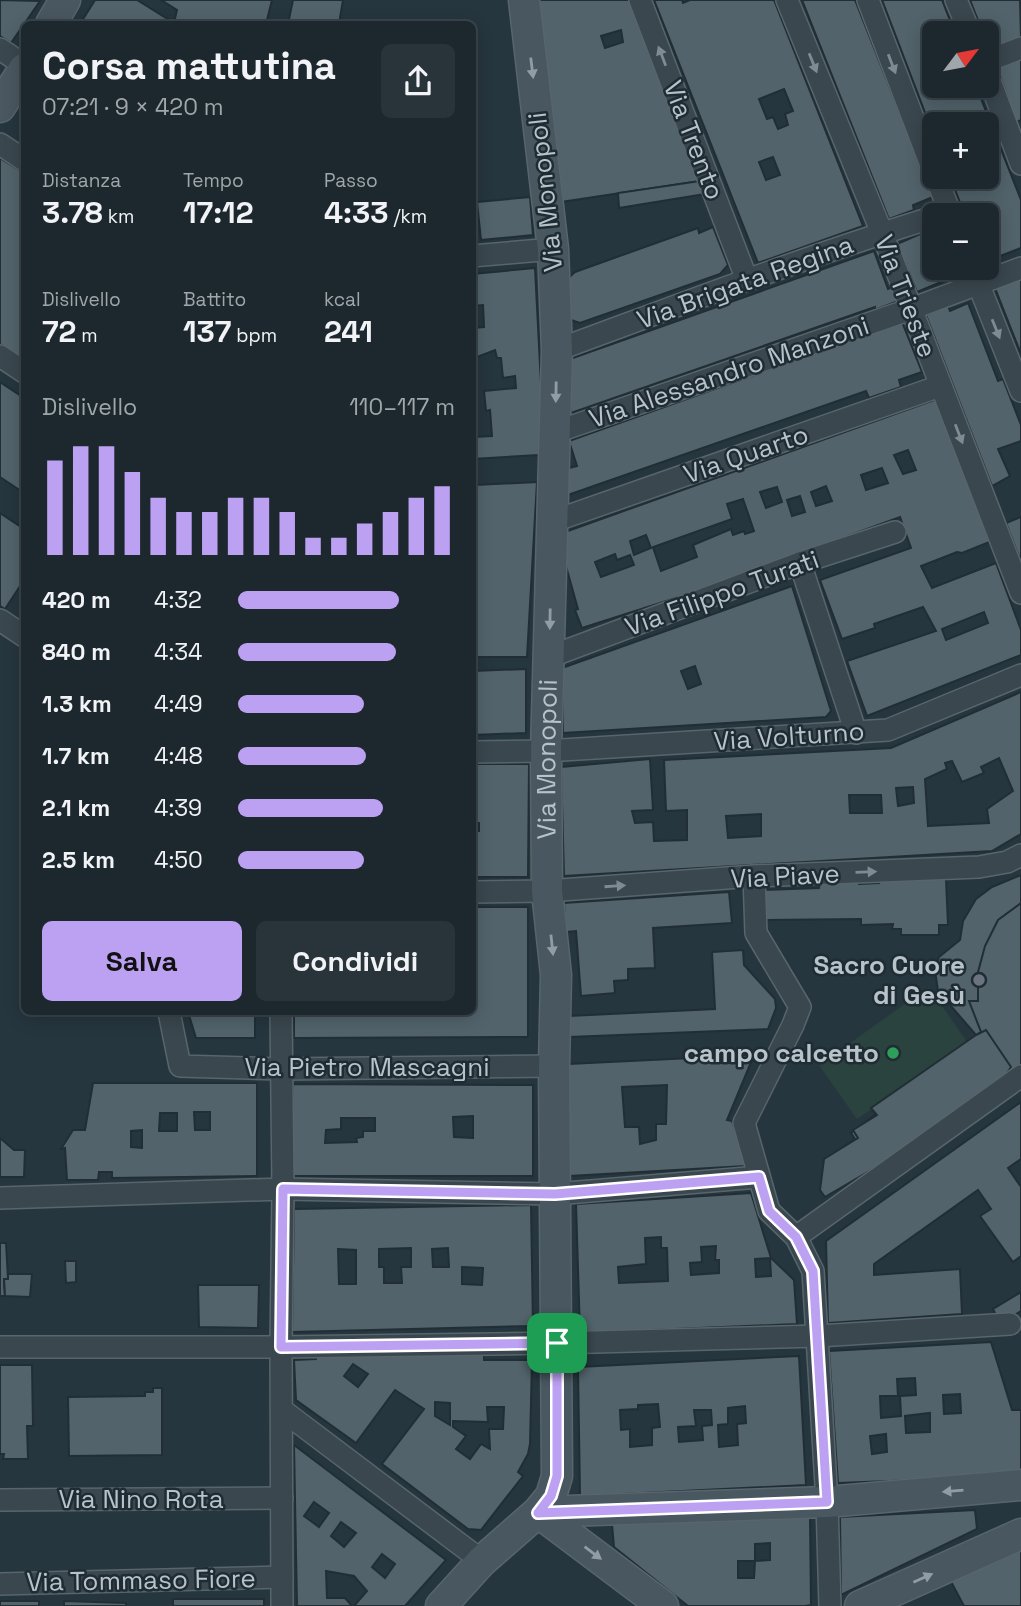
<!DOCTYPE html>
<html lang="it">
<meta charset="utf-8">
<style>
body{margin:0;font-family:"Space Grotesk",sans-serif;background:#29343a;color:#f1f3f6;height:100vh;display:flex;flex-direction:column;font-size:26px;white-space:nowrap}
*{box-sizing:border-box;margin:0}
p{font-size:23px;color:#a0a6aa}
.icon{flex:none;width:38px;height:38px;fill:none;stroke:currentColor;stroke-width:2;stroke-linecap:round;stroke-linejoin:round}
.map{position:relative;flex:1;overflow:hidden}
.details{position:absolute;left:21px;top:21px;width:455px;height:994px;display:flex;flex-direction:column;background:#1c282e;border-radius:10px;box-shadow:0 4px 18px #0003,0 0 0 2px #3a444a}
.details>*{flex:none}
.needle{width:46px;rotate:58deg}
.buttons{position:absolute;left:922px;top:21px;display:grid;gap:14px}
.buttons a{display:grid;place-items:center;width:77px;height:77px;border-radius:10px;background:#1c282e;box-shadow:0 4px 18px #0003,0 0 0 2px #3a444a;font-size:35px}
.pin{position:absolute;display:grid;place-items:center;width:60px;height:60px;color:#fff;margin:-30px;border-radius:14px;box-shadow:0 4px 10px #0006}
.round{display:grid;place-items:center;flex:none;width:74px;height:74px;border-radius:10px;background:#29343a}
.overview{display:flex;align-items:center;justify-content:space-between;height:119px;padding:0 21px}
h1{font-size:38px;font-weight:700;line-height:52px}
.metrics{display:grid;grid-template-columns:repeat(3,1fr);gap:10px;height:119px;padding:7px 21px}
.metrics div{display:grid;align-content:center}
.metrics b{font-size:30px;font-weight:700}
.metrics small{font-size:19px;font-weight:400}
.metrics p{font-size:19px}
.chart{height:196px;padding:14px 21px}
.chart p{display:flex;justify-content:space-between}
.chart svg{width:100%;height:126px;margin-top:7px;stroke:#bca0f2;stroke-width:6}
.primary-button{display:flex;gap:14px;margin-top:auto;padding:14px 21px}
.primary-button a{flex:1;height:80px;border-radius:10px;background:#bca0f2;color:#111;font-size:28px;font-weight:700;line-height:80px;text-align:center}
.primary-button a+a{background:#29343a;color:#f1f3f6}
ul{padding:0 21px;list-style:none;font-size:23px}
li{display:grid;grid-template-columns:112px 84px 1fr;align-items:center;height:52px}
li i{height:18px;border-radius:9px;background:#bca0f2}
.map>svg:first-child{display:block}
.green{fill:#2b433e}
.building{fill:#52636b;stroke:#212e35;stroke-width:2;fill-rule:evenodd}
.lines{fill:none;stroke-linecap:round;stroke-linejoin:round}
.street-casing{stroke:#58656c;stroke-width:24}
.secondary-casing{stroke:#58656c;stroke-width:33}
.street{stroke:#3a474e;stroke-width:21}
.secondary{stroke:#495760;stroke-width:30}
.oneway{fill:#7f8b92}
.oneway2{fill:#909da4}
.route-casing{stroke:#fff;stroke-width:14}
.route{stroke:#bca0f2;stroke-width:9}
.worship-dot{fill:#6b7280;stroke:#1f2c33;stroke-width:2.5}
.leisure-dot{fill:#2e9e5b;stroke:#1f2c33;stroke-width:2.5}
.labels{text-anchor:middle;stroke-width:5;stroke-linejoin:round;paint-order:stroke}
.street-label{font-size:26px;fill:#b7c2c9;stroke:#1f2c33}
.poi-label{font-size:26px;font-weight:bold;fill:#b7c2c9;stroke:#1f2c33;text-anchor:end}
</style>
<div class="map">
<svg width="1021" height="1606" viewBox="0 0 1021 1606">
<rect width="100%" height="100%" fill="#26363e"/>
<polygon class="green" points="929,987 967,1042 857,1119 819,1065"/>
<g class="building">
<polygon points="0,0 40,1 11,43 0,36"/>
<polygon points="95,0 137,0 174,23 177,10 161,0 272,0 266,24 80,24"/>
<polygon points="293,0 343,0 339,24 288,24"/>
<path d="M 534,0 L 629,0 L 700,181 L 561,202 ZM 621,30 L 623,42 L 605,48 L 601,36 Z"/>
<path d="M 654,0 L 682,0 L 683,3 L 690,0 L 774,0 L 863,226 L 758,263 ZM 784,89 L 793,111 L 785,114 L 788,125 L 778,129 L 773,117 L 767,119 L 759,99 ZM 773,157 L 780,175 L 766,180 L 759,162 Z"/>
<polygon points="802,0 855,0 933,197 913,205 914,210 889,219"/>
<polygon points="882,0 942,0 955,33 934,33 934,86 976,86 1021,200 1021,248 987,261 987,215 965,215 950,177 987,177 987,124 934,124 934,136"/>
<polygon points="970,0 1020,0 1021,37 990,49 987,43 987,33 983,33"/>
<polygon points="1021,58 1021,120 1016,122 997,67"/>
<polygon points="0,158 24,173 24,359 0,344"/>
<polygon points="700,181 705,194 619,208 618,193"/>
<polygon points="530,197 533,235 481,240 477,202"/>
<polygon points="713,227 728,265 720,274 580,323 571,320 566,280 575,272 698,228 699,233"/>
<polygon points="934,228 934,268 960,268 963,273 917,292 897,244"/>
<polygon points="874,251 888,289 893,287 898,301 875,310 875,307 571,413 570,359"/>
<polygon points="535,268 542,404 539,455 472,459 472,423 473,437 492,436 490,410 486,411 484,391 516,388 515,376 503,378 501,358 497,358 495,350 472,359 472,328 484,327 483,305 472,306 472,274"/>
<polygon points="1021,279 1021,354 995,288"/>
<polygon points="968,303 998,381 1003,379 1021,425 1021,441 998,449 1010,476 992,486 926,315 948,306 950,311"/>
<polygon points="902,322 922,372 899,380 901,387 869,398 866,391 565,496 565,469 577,466 569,441"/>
<polygon points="0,382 24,398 24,493 0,477"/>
<path d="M 937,399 L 992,541 L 962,553 L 957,552 L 921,566 L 932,588 L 996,563 L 1021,630 L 1021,655 L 867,716 L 847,661 L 936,631 L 923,607 L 874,624 L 875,628 L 842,639 L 820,580 L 911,548 L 900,517 L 682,596 L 582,628 L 575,610 L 578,609 L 564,559 L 565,532 ZM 908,450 L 916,470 L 903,474 L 894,455 ZM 882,468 L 888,483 L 866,490 L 861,475 ZM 826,486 L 832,501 L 816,506 L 811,492 ZM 777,487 L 782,502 L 766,508 L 760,492 ZM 800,496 L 805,512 L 792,516 L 787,500 ZM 743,499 L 754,531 L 745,534 L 744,531 L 733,535 L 731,529 L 693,545 L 697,557 L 661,571 L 653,547 L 732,519 L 727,504 ZM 646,535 L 651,548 L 634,555 L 630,541 ZM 615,554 L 617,560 L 630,555 L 634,565 L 601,577 L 595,562 ZM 984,612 L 988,623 L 946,640 L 942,629 Z"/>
<polygon points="537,482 527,657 472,657 475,485"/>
<polygon points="0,513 24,529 24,580 5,609 0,606"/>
<polygon points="1021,517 1021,562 1006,523"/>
<path d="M 792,586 L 831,711 L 826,717 L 563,733 L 562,668 ZM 695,666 L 701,684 L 688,689 L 681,671 Z"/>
<polygon points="526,669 526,733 472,735 472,671"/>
<path d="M 1021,692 L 1021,834 L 992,851 L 564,876 L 561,767 L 650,759 L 653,810 L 632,811 L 635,823 L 653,822 L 654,841 L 687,840 L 687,810 L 666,811 L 664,760 L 891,748 ZM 999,758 L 1013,791 L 987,809 L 989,823 L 928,826 L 925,779 L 947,769 L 945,763 L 952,761 L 962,782 L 984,773 L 981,767 ZM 913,787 L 914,803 L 898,806 L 896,788 ZM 849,795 L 881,795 L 882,813 L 850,813 ZM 761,814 L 761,836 L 728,838 L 726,816 Z"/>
<polygon points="472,764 529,764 528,877 472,877 472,831 479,831 479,823 472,823"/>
<polygon points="1021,875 1021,1059 1011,1067 986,1030 976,1035 938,991 935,970 939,957 960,940 963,921 976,899 992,887"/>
<polygon points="946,878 948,925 939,925 939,935 901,935 901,929 892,929 893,924 861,925 861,919 766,920 763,890 819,888 820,881 859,879 859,884 879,883 879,879"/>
<polygon points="729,892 732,923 653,928 655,968 628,969 628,980 614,981 615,993 581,996 576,931 566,932 564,903"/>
<polygon points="1021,903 1021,1068 985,1093 983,1090 901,1151 899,1149 874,1167 869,1159 821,1191 824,1161 855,1139 851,1133 876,1114 873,1111 981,1032 969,1001 978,1001 978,972 985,946 998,920"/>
<polygon points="472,907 528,907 528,1037 294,1038 294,1012 472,1012"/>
<polygon points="743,950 744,965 775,999 776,1008 768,1029 569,1037 568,1016 715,1009 712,952"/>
<polygon points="188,1012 255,1012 255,1038 196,1038"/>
<polygon points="986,1030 1011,1067 1007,1073 883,1163 825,1197 820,1190 824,1159 858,1138 853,1130 877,1115 871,1108 976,1035"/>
<path d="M 754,1055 L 727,1120 L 732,1121 L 746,1166 L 569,1176 L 568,1064 ZM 667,1085 L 666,1124 L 656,1124 L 656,1140 L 640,1144 L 639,1127 L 625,1127 L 622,1087 Z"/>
<path d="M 93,1083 L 257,1083 L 257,1176 L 112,1178 L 112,1172 L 99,1172 L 98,1180 L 67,1180 L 65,1148 L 61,1149 L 73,1130 L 85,1130 ZM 194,1112 L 210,1112 L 210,1130 L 195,1130 ZM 160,1113 L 177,1113 L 177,1131 L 159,1131 ZM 142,1130 L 142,1148 L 131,1147 L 131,1131 Z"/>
<path d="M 293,1084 L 533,1085 L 533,1176 L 293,1176 ZM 473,1116 L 473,1138 L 454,1137 L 453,1117 ZM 341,1118 L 375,1118 L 375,1131 L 363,1131 L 363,1137 L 356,1138 L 357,1142 L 325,1143 L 326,1130 L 341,1129 Z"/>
<polygon points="1021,1102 1021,1159 1008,1168 1021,1187 1021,1256 1013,1262 980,1216 991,1209 978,1190 874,1264 874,1275 960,1269 962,1314 828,1323 826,1241"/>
<polygon points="0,1138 14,1150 25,1150 24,1177 0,1177"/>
<path d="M 751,1193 L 771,1258 L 794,1280 L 797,1324 L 580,1333 L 576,1204 ZM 661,1237 L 661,1248 L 667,1248 L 668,1281 L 619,1283 L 618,1267 L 646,1264 L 645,1238 ZM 716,1246 L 715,1260 L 719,1260 L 719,1273 L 691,1275 L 690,1263 L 702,1262 L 701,1247 ZM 770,1258 L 771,1276 L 756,1277 L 755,1259 Z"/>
<path d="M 531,1205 L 533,1326 L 292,1332 L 294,1209 ZM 411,1248 L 411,1267 L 401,1267 L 402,1283 L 384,1283 L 384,1267 L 379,1267 L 379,1249 ZM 448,1248 L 449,1267 L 433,1267 L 432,1249 ZM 338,1249 L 356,1250 L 356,1284 L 339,1284 ZM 462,1267 L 483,1268 L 482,1285 L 462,1284 Z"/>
<polygon points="0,1243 6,1243 8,1279 4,1279 5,1296 0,1296"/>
<polygon points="65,1261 76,1261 76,1282 66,1283"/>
<polygon points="8,1274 32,1274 30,1297 5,1296 4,1279 8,1279"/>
<polygon points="198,1285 259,1285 258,1328 199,1327"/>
<polygon points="1021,1292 1021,1311 1000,1324 993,1309"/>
<path d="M 991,1342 L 1012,1410 L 1021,1410 L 1021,1476 L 838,1483 L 829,1351 ZM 915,1378 L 916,1395 L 900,1396 L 901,1416 L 881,1418 L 880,1396 L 898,1396 L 897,1379 ZM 960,1394 L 961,1413 L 944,1414 L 943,1395 ZM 930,1413 L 930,1432 L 906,1433 L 905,1416 ZM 886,1434 L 887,1452 L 872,1454 L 870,1436 Z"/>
<path d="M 316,1355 L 484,1355 L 484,1360 L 532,1360 L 530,1444 L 528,1454 L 518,1472 L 523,1476 L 481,1530 L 468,1529 L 382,1464 L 424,1409 L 395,1390 L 356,1443 L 296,1400 L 294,1360 L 316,1359 ZM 353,1364 L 368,1374 L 358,1387 L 344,1376 ZM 435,1402 L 450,1403 L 450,1425 L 435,1416 ZM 487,1407 L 504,1407 L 503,1429 L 489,1429 L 490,1449 L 481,1444 L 470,1459 L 456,1449 L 466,1436 L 453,1427 L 453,1421 L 488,1422 Z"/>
<path d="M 799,1356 L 806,1485 L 580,1496 L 578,1367 ZM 658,1404 L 660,1427 L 652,1428 L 652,1445 L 630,1447 L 630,1429 L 621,1430 L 620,1410 L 638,1409 L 638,1405 ZM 745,1406 L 746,1423 L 737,1424 L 738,1445 L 719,1447 L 718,1425 L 728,1424 L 728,1408 ZM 694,1410 L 711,1410 L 712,1425 L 702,1426 L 703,1440 L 679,1442 L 678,1427 L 696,1426 Z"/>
<polygon points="0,1365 32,1365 33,1426 27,1426 28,1459 3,1459 4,1454 0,1454"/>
<polygon points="153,1388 162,1388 162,1455 69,1456 68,1397 145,1396 145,1392 153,1392"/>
<path d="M 294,1445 L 446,1560 L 405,1606 L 354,1606 L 367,1591 L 354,1576 L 326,1571 L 327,1598 L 345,1598 L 352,1606 L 297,1606 ZM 314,1502 L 329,1513 L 319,1527 L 304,1516 ZM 341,1522 L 356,1533 L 344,1547 L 331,1536 ZM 382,1554 L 395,1564 L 385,1578 L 372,1567 Z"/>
<polygon points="975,1510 977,1529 841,1595 840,1517"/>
<path d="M 810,1514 L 811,1605 L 805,1606 L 688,1606 L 614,1547 L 612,1524 ZM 770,1543 L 770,1560 L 755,1561 L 755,1544 ZM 738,1561 L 755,1561 L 754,1578 L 738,1578 Z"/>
<polygon points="1021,1540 1021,1606 964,1606 948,1576"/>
<rect x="173" y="1599" width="91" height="7"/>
<rect x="0" y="1601" width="39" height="5"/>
<polygon points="64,1601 126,1603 126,1606 64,1606"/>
</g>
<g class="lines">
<g class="street-casing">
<g id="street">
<polyline points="640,0 747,280"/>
<polyline points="787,0 882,233 1021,593"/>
<polyline points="868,0 934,173"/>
<polyline points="956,0 970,33"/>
<polyline points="0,49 24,65"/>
<polyline points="987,61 1021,48"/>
<polyline points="987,73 1021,164"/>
<polyline points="0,144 24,160"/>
<polyline points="936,177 951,215"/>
<polyline points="472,256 553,249"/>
<polyline points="972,268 1021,391"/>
<path d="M 557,350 C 682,304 807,256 934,217"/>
<polyline points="0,356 24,372"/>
<polyline points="556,432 911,309 1021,268"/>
<polyline points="551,522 940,386"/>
<polyline points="800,563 856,733"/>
<polyline points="0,620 24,636"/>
<polyline points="549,657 800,563 895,532"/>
<polyline points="472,752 546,751 888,730 1021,675"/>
<polyline points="754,876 756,933 800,1007 793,1025 744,1123 769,1211 796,1237 813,1271 827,1502 830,1606"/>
<polyline points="472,892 547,891 754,876 979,867 1007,862 1021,855"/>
<polyline points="169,1012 180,1066 282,1069 554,1066"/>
<polyline points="281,1012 283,1189 281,1347 282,1606"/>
<polyline points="0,1198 283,1189 555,1194 759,1177"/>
<polyline points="796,1237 1021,1076"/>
<polyline points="0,1347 281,1347 557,1343 818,1336 1010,1324"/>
<polyline points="282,1410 482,1561"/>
<polyline points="0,1500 282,1498"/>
<polyline points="0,1584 282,1577"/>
</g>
</g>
<g class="secondary-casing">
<g id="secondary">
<polyline points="51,24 65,0"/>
<polyline points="0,107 24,69"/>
<polyline points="538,1512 827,1502 1021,1485"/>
<polyline points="538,1512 663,1606"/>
<path id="s1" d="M 441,1606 L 482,1561 L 538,1512 L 551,1496 L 557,1476 L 554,1066 L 556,975 L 547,891 L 546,751 L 557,350 L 553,249 L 524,0"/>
<polyline points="860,1606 1021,1534"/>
</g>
</g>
<use href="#street" class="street"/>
<use href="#secondary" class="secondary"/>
</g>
<defs><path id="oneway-solid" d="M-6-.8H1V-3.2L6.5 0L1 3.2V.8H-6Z" transform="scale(1.75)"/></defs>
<g class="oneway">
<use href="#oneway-solid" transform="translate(662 56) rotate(-111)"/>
<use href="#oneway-solid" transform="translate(813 63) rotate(68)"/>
<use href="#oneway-solid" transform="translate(892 64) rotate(69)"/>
<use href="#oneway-solid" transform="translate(996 329) rotate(68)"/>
<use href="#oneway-solid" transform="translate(959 434) rotate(69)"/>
<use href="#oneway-solid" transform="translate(866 872) rotate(-2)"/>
<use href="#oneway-solid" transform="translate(615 886) rotate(-4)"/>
</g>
<g class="oneway2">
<use href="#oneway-solid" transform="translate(532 68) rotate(83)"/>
<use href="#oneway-solid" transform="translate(556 392) rotate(91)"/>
<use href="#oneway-solid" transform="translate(550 619) rotate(91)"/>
<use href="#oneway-solid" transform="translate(552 945) rotate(84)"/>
<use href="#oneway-solid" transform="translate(953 1491) rotate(175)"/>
<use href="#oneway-solid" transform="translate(593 1553) rotate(37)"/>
<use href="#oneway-solid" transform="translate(923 1578) rotate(-24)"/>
</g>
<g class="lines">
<g class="route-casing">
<polygon id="route" points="759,1177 769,1211 796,1237 813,1271 827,1502 538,1513 551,1496 557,1476 557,1343 281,1347 283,1189 555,1194"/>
</g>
<use href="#route" class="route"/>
</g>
<circle class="worship-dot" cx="979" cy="980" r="7"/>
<circle class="leisure-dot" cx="893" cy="1053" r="7"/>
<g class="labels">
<g class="street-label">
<text transform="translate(694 140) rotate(69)" y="9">Via Trento</text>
<text transform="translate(545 192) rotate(-96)" y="9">Via Monopoli</text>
<text transform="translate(745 282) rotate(-20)" y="9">Via Brigata Regina</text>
<text transform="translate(906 296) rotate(69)" y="9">Via Trieste</text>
<text transform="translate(729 372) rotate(-19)" y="9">Via Alessandro Manzoni</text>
<text transform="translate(746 454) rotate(-19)" y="9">Via Quarto</text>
<text transform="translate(722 593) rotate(-20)" y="9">Via Filippo Turati</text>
<text transform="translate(789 736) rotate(-4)" y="9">Via Volturno</text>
<text dy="9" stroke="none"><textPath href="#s1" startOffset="894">Via Monopoli</textPath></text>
<text transform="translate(785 876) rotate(-3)" y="9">Via Piave</text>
<text x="367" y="1076">Via Pietro Mascagni</text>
<text x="141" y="1508">Via Nino Rota</text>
<text transform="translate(141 1580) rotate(-1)" y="9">Via Tommaso Fiore</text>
</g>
<g class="poi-label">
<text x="965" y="974">Sacro Cuore<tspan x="965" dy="30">di Gesù</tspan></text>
<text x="879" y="1062">campo calcetto</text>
</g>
</g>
</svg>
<div class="buttons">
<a><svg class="needle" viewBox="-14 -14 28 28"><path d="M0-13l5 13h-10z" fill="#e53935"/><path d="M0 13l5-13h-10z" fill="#a0a6aa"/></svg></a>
<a>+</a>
<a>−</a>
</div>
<div class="pin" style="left:557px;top:1343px;background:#1e9e55"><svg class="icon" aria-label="arrive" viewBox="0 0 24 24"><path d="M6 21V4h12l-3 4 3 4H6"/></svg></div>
<section class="details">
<div class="overview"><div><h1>Corsa mattutina</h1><p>07:21 · 9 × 420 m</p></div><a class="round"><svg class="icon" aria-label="share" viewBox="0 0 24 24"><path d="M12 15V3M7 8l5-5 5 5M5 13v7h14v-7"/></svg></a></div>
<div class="metrics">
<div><p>Distanza</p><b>3.78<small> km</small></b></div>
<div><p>Tempo</p><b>17:12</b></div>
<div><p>Passo</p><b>4:33<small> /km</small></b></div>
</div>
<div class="metrics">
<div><p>Dislivello</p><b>72<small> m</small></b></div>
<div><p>Battito</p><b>137<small> bpm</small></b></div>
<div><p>kcal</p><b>241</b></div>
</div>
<div class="chart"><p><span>Dislivello</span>110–117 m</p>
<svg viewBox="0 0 160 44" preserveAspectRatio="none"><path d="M5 44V11M15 44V6M25 44V6M35 44V15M45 44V24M55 44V29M65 44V29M75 44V24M85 44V24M95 44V29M105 44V38M115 44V38M125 44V33M135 44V29M145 44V24M155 44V20"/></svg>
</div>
<ul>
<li><b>420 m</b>4:32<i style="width:74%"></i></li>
<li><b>840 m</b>4:34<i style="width:73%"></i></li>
<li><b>1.3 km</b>4:49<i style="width:58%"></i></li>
<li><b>1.7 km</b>4:48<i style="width:59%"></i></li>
<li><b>2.1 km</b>4:39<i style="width:67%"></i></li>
<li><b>2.5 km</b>4:50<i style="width:58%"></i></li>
</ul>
<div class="primary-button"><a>Salva</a><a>Condividi</a></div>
</section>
</div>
